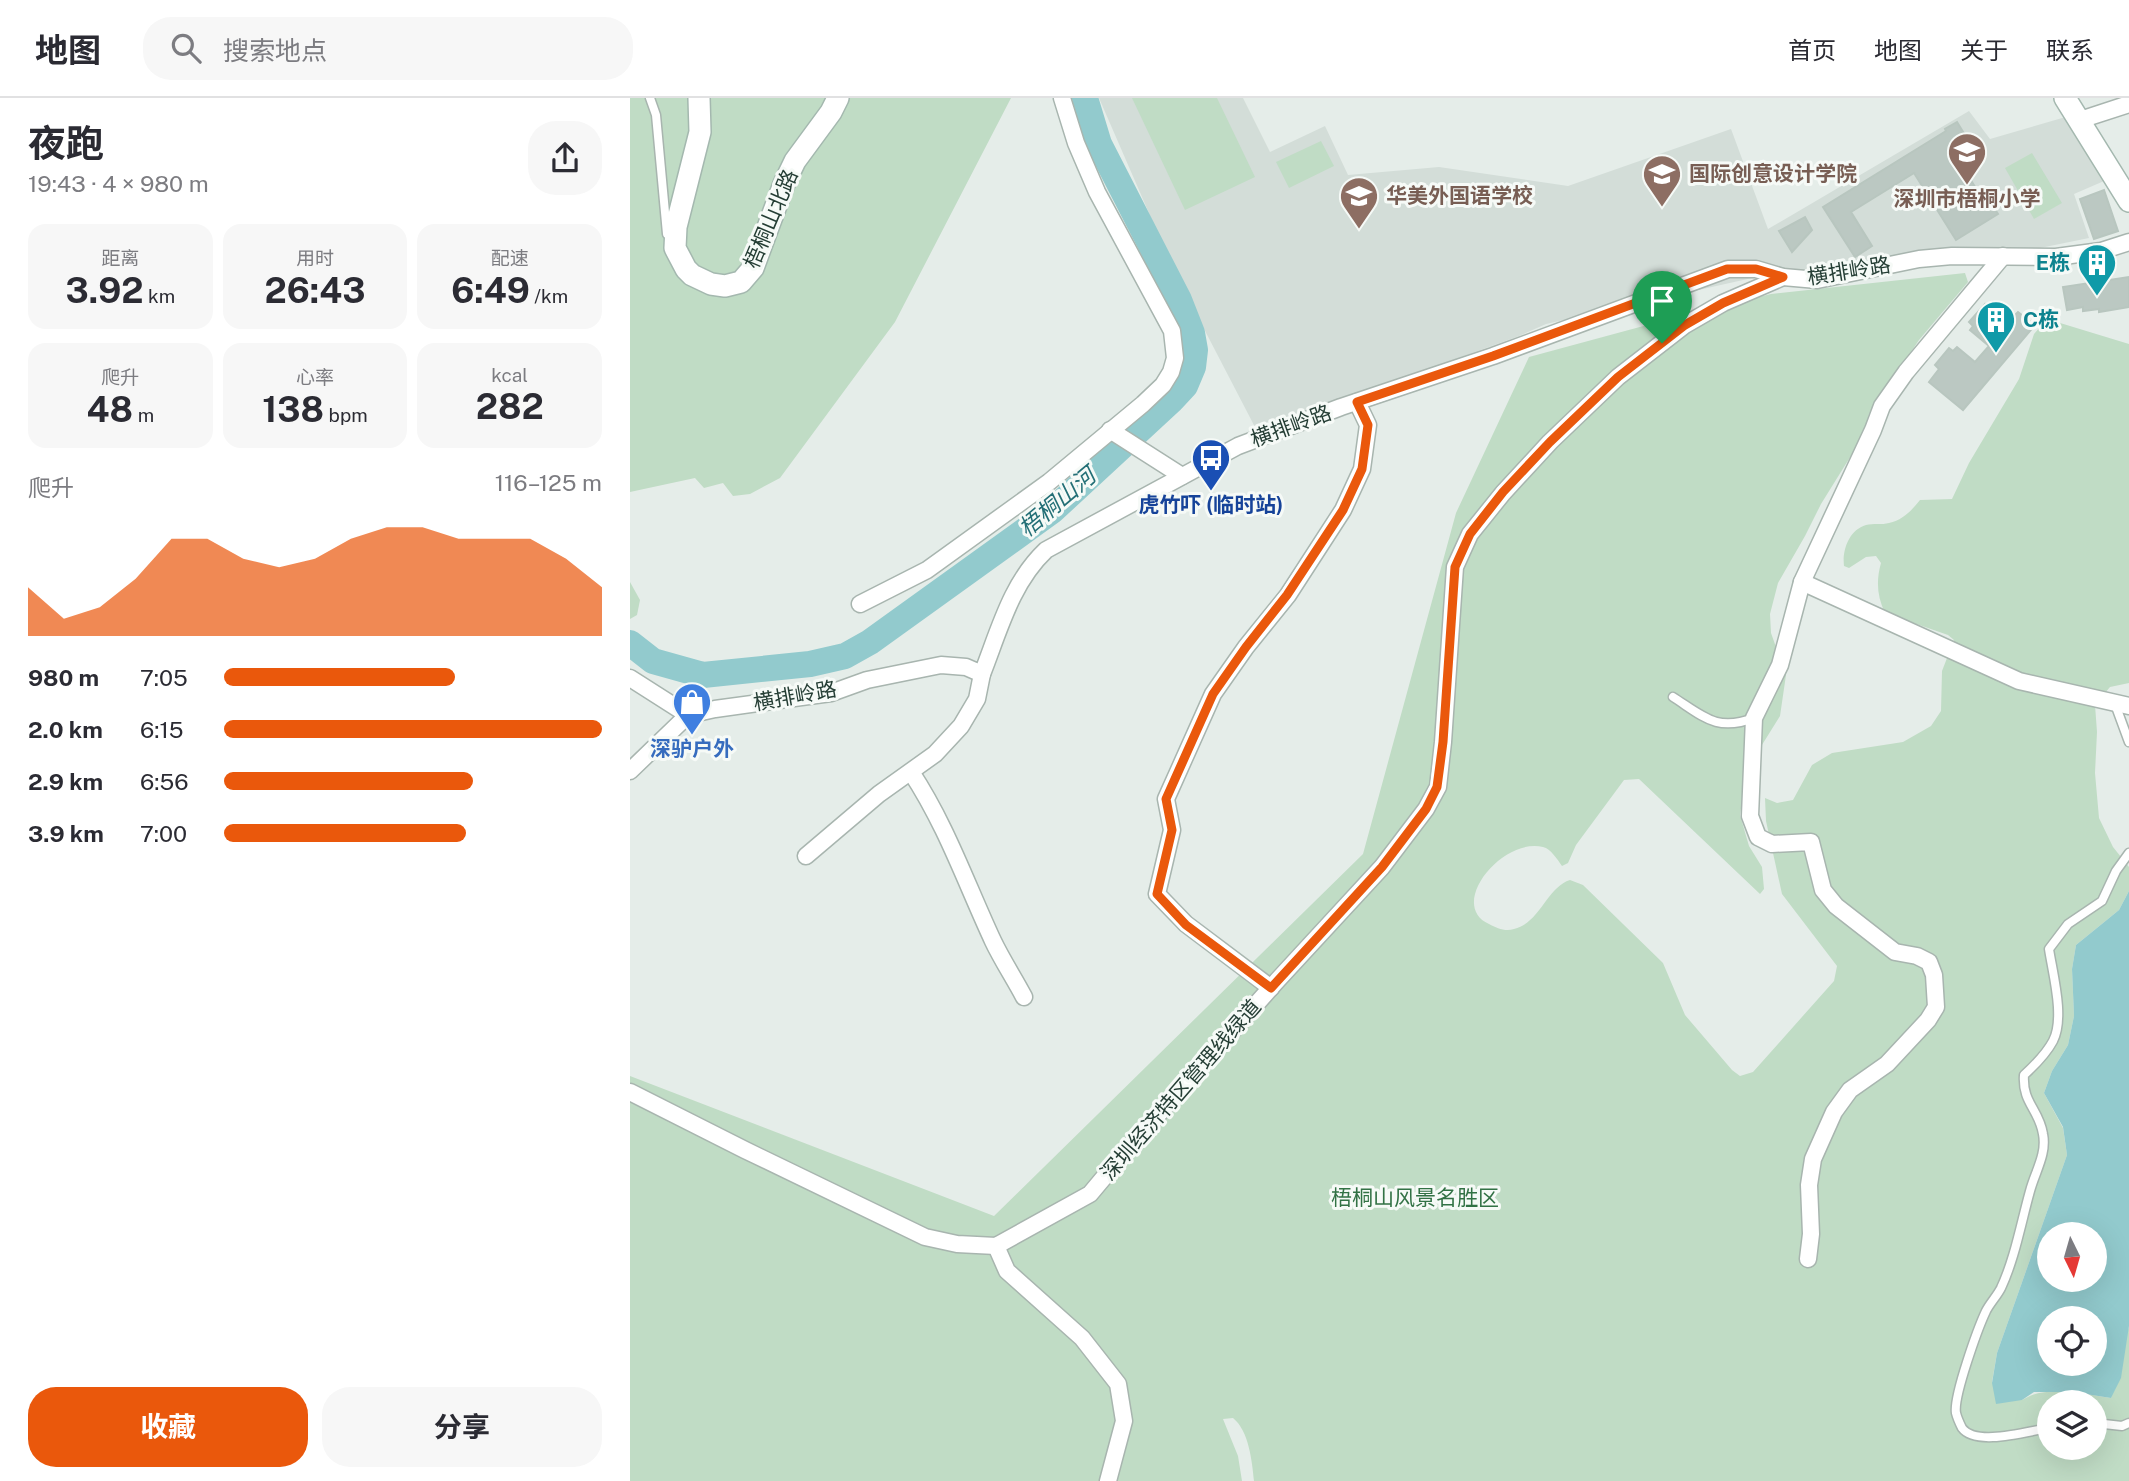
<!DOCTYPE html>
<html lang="zh">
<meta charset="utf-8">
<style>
body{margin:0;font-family:"Public Sans","Noto Sans SC",sans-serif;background:#f7f7f7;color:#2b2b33;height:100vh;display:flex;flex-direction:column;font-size:26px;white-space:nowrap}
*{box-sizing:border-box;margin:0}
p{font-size:23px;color:#7c7c81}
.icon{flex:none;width:38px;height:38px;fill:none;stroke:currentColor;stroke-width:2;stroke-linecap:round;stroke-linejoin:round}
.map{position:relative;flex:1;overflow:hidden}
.details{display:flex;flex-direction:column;background:#fff;width:630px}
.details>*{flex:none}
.needle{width:46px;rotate:175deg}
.tools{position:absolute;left:1407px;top:1124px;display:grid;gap:14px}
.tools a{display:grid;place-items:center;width:70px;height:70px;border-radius:50%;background:#fff;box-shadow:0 7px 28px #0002;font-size:35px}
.pin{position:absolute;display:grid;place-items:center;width:60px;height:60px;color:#fff;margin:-72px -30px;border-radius:50% 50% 50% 0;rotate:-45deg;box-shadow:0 0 7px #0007}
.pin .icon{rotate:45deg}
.round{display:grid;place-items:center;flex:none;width:74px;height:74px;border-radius:28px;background:#f7f7f7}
.overview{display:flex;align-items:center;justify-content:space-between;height:119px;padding:0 28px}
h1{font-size:38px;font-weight:700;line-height:52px}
.stats{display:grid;grid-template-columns:repeat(3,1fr);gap:10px;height:119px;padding:7px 28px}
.stats div{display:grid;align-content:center;border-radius:18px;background:#f7f7f7;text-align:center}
.stats b{font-size:35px;font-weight:700}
.stats small{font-size:19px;font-weight:400}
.stats p{font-size:19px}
.chart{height:196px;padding:14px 28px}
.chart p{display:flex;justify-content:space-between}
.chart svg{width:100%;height:126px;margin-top:7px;fill:#ea580c;opacity:.7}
.button{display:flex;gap:14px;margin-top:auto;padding:14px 28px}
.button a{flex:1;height:80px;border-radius:28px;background:#ea580c;color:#fff;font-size:28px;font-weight:700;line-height:80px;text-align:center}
.button a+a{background:#f7f7f7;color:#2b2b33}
ul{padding:0 28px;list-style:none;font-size:23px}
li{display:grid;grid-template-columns:112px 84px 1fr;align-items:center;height:52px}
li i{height:18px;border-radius:9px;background:#ea580c}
header{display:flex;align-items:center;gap:42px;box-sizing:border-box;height:98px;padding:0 35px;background:#fff;border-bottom:2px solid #e1e1e2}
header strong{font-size:33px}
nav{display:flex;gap:38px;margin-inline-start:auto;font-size:24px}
.search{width:490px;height:63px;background:#f7f7f7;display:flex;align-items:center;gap:18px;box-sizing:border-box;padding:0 24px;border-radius:28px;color:#7c7c81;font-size:26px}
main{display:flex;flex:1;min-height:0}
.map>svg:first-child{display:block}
.built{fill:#d3ddd8}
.green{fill:#c0dcc5;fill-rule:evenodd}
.water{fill:#92cacd;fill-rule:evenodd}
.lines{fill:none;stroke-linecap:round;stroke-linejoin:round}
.river{stroke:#92cacd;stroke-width:26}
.building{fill:#bbc8c2;stroke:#b8c6bf;stroke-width:2}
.lane-casing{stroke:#a8b5af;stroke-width:11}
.street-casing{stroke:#a8b5af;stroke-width:19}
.secondary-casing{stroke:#a4b8af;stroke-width:24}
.lane{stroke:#fff;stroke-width:8}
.street{stroke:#fff;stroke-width:16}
.secondary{stroke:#fff;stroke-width:21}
.route-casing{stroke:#fff;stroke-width:14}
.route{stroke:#ea580c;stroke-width:9}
.labels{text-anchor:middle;stroke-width:6;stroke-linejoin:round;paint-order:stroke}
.education-label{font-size:21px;font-weight:bold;fill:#785e54;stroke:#f6faf7;text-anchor:start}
.street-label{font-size:21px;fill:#253e35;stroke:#f6faf7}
.culture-label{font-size:21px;font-weight:bold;fill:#0d838f;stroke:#f6faf7;text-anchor:end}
.transit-label{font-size:21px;font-weight:bold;fill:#164399;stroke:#f6faf7}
.shop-label{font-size:21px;font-weight:bold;fill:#366cbe;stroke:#f6faf7}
.park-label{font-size:21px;fill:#327245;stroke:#f6faf7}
.water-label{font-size:23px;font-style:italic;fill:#236f76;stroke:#f6faf7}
</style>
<header>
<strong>地图</strong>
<div class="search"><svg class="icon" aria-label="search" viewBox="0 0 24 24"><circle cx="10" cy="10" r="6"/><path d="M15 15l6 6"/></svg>搜索地点</div>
<nav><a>首页</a><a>地图</a><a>关于</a><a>联系</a></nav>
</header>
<main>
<section class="details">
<div class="overview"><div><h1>夜跑</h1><p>19:43 · 4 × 980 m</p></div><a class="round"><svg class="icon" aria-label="share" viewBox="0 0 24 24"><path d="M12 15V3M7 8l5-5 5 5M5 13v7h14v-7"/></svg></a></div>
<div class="stats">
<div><p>距离</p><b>3.92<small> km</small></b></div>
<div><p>用时</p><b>26:43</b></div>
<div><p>配速</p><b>6:49<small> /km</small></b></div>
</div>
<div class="stats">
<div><p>爬升</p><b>48<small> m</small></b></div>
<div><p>心率</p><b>138<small> bpm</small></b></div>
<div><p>kcal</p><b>282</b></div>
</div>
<div class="chart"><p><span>爬升</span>116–125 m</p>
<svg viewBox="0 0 160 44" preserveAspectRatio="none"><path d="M0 44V27L10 38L20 34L30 24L40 10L50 10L60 17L70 20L80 17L90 10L100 6L110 6L120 10L130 10L140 10L150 17L160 27V44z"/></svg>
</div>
<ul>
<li><b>980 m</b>7:05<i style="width:61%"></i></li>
<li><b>2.0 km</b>6:15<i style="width:100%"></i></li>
<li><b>2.9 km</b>6:56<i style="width:66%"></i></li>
<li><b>3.9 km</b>7:00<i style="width:64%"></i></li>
</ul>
<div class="button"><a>收藏</a><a>分享</a></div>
</section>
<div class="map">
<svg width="1499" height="1383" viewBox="0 0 1499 1383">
<rect width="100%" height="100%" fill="#e5ede9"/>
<polygon class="built" points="469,0 613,0 640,54 695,28 718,77 809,69 938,88 1101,31 1138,131 1339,13 1360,41 1439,18 1481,80 1444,96 1459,140 1410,150 1311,151 1190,175 1149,174 916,226 889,238 627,333 545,175"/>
<g class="green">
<polygon points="0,0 381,0 265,224 150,380 120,396 103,398 93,385 74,390 65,380 0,394"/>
<polygon points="502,0 587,0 625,79 555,112"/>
<polygon points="691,43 704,68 659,90 646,64"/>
<polygon points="1402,55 1432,105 1404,121 1375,70"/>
<path d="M 1335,175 L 1338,184 L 1289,242 L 1239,316 L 1232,340 L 1191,406 L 1175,438 L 1148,485 L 1140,516 L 1141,535 L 1156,577 L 1150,618 L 1117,671 L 1110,717 L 1119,748 L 1132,769 L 1134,791 L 1130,796 L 1009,681 L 994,682 L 946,747 L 938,765 L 932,768 C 927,761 921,751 913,749 C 872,739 817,807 859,826 C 867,830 875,834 884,831 C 910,825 917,789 940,782 L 953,787 L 1033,865 L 1055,917 L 1102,972 L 1110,978 L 1123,974 L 1204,883 L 1207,868 L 1152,796 L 1136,723 L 1135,700 L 1147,705 L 1163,702 L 1182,667 L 1202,655 L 1273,644 L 1301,628 L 1311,613 L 1312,573 L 1324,542 L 1318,537 L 1255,515 C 1247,498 1246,483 1251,465 L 1246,458 L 1236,459 L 1219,470 L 1214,468 C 1212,452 1219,432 1236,427 C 1243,425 1252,427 1259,425 C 1273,422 1281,413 1290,402 L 1322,401 L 1339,365 L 1389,281 L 1404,236 L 1417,221 L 1499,246 L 1499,585 L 1480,589 L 1465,607 L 1467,634 L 1465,675 L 1469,720 L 1483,749 L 1499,769 L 1499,793 L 1489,812 L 1446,847 L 1442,871 L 1444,918 L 1438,947 L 1422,973 L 1414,995 L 1433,1030 L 1437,1057 L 1367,1255 L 1362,1284 L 1392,1302 C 1417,1286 1453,1296 1481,1300 L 1499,1228 L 1499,1383 L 624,1383 C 622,1363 619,1333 603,1320 L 593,1321 L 608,1358 L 612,1383 L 0,1383 L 0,978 L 364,1118 L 733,756 L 826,415 L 899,259 L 1043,220 L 1141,196 ZM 1419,1304 L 1465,1304 L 1465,1349 L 1419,1349 Z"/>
<polygon points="0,484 10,502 7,517 0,521"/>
</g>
<path class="water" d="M 1499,793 L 1499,1228 L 1491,1280 L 1481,1300 L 1443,1294 L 1404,1294 L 1392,1302 L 1366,1306 L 1362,1285 L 1367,1255 L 1437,1057 L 1433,1029 L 1414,995 L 1422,973 L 1438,947 L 1444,918 L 1442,871 L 1446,847 L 1489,812 ZM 1419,1136 L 1465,1136 L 1465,1181 L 1419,1181 ZM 1419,1220 L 1465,1220 L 1465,1265 L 1419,1265 Z"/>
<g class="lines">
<polyline class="river" points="0,545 23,563 73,577 180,566 215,558 240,544 422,413 542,302 555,288 563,269 565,252 562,235 549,202 469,46 455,0"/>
</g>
<g class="building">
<polygon points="1327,24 1338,42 1327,49 1333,60 1329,63 1355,105 1359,102 1368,116 1326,142 1284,75 1221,114 1242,148 1225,159 1193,109 1316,33 1315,31"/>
<polygon points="1474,92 1488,133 1464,141 1450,101"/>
<polygon points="1175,119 1182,132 1162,154 1149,133"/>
<polygon points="1499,179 1499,209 1469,214 1469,211 1453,213 1453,209 1437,212 1433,189"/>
<polygon points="1363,204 1382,220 1388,214 1405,227 1333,312 1299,284 1309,271 1305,267 1319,250 1323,253 1327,249 1345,264 1359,248 1340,232 1343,228 1339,224 1355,206 1358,210"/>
</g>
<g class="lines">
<g class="lane-casing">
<g id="lane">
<polyline points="20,0 26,17 37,136"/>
<path d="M 1043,599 C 1074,619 1087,634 1124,620"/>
<polyline points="1485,606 1499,644"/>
<polyline points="1465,1325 1492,1328 1499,1325"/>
<path d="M 1419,1330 C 1398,1333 1346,1349 1332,1330 C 1330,1326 1327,1319 1326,1315 C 1323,1299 1348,1230 1356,1213 C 1360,1205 1367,1198 1371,1190 C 1385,1160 1391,1125 1400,1093 C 1405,1074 1417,1056 1413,1036 C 1409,1011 1392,1005 1394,977 C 1405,967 1416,956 1423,943 C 1435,920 1423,877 1419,851 L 1438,826 L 1472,803 L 1486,773 L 1499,755"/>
</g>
</g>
<g class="street-casing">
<g id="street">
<polyline points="1450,22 1499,6"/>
<polyline points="480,332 552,378"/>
<polyline points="1172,484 1389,583 1499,608"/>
<polyline points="230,506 297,472 419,384 513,306 533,287 541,274 545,260 542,233 467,94 446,45 432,0"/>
<path d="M 0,580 L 58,617 L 85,611 L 201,595 L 237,582 L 311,567 L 336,569 L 352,576 C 369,533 381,485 416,452 L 608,348 L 711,309 L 863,258 L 1098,171 L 1126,171 L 1153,179 L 1187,182 L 1289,161 L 1322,158 L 1426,159 L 1471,153 L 1499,144"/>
<polyline points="0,673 58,617"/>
<path d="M 281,674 C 316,727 336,785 363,843 C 372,862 384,880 394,899"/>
<polyline points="176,758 249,696 305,656 331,628 347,601 352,576"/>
<polyline points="641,890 556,826 527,796 542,732 536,701 583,596 616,549 658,497 713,412 732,371 738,327 727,304"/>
<polyline points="0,994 115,1052 295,1139 327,1146 366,1148 460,1096 501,1047 645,885 752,769 796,711 808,689 813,644 825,469 840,436 873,395 920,344 988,279 1055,227 1093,205 1153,179"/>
<polyline points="366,1148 377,1173 452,1240 488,1286 494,1323 478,1383"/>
<polyline points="1178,1161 1181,1136 1179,1087 1183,1061 1204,1014 1220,992 1257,966 1298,922 1306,909 1304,877 1299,864 1287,858 1265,854 1206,808 1193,792 1181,744 1142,746 1128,739 1120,718 1124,620 1150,567 1172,484 1243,332 1252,308 1276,274 1373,158"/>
</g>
</g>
<g class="secondary-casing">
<g id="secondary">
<polyline points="69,0 70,34 46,129 45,150 56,171 62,177 81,186 95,188 111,184 123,170 154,86 165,63 201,14 208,0"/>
<polyline points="1435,0 1499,103"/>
</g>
</g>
<use href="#lane" class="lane"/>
<use href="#street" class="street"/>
<use href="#secondary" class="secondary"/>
</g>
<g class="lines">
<g class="route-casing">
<polygon id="route" points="1097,171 1126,171 1153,179 1093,205 1055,227 988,279 920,344 873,394 840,436 825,469 813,644 807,689 796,711 752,769 641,890 556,827 527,796 542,732 536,701 583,596 616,549 657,497 713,412 732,371 738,327 727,304 863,258"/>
</g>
<use href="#route" class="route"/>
</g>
<defs>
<g id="school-pin" transform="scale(2.0125)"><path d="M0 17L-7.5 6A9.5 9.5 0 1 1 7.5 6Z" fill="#8d6e63" stroke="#f6faf7"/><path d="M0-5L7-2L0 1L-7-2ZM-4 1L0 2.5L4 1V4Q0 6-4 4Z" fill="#fff"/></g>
<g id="university-pin" transform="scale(2.0125)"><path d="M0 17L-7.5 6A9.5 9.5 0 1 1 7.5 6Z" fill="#8d6e63" stroke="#f6faf7"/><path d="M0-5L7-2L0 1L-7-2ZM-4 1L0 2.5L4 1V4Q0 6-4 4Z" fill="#fff"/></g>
<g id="building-pin" transform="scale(2.0125)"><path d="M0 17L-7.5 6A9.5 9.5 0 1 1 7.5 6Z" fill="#0f9aa8" stroke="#f6faf7"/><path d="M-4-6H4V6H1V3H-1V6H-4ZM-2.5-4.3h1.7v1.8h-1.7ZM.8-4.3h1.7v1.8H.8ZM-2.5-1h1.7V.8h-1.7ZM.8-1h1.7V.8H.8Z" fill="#fff"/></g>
<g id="bus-pin" transform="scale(2.0125)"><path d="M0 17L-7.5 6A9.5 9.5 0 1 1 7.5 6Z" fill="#1a4fb4" stroke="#f6faf7"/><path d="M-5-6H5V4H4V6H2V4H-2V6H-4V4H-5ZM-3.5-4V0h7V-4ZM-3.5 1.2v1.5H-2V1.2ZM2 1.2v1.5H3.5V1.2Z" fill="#fff"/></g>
<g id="shop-pin" transform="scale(2.0125)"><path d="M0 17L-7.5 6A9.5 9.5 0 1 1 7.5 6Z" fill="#3f7fe0" stroke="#f6faf7"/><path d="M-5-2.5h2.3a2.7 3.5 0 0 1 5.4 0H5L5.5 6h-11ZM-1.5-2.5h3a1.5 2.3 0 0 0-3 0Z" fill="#fff"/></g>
</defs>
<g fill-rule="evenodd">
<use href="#school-pin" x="1337" y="54"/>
<use href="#university-pin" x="1032" y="76"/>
<use href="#school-pin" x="729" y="98"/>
<use href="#building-pin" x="1467" y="165"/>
<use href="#building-pin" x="1366" y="222"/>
<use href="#bus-pin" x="581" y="360"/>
<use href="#shop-pin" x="62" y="604"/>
</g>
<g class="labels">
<g class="education-label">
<text x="1059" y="83">国际创意设计学院</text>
<text x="756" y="105">华美外国语学校</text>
<text x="1337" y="108" text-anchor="middle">深圳市梧桐小学</text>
</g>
<g class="street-label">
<text transform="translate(141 121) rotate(-67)" y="7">梧桐山北路</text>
<text transform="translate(1219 173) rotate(-9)" y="7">横排岭路</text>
<text transform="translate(661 328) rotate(-20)" y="7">横排岭路</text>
<text transform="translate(165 598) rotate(-10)" y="7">横排岭路</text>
<text transform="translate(551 992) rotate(-49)" y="7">深圳经济特区管理线绿道</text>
</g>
<g class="culture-label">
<text x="1440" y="172">E栋</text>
<text x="1393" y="229" text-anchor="start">C栋</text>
</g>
<g class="transit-label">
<text x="581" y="414">虎竹吓 (临时站)</text>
</g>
<g class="shop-label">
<text x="62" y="658">深驴户外</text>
</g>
<g class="park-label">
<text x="785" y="1107">梧桐山风景名胜区</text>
</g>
<g class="water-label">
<text transform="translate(427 404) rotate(-40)" y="8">梧桐山河</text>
</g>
</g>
</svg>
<div class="tools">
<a><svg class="needle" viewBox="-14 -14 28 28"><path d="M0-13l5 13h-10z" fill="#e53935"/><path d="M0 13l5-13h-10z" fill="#7c7c81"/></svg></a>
<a><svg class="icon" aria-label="locate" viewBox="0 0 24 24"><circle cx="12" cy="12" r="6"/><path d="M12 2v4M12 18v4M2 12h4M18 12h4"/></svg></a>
<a><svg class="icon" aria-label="layers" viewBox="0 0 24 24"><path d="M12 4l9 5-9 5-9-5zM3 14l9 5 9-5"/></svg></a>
</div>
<div class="pin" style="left:1032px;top:245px;background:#1e9e55"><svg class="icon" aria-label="arrive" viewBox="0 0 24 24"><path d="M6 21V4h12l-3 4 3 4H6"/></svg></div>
</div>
</main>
